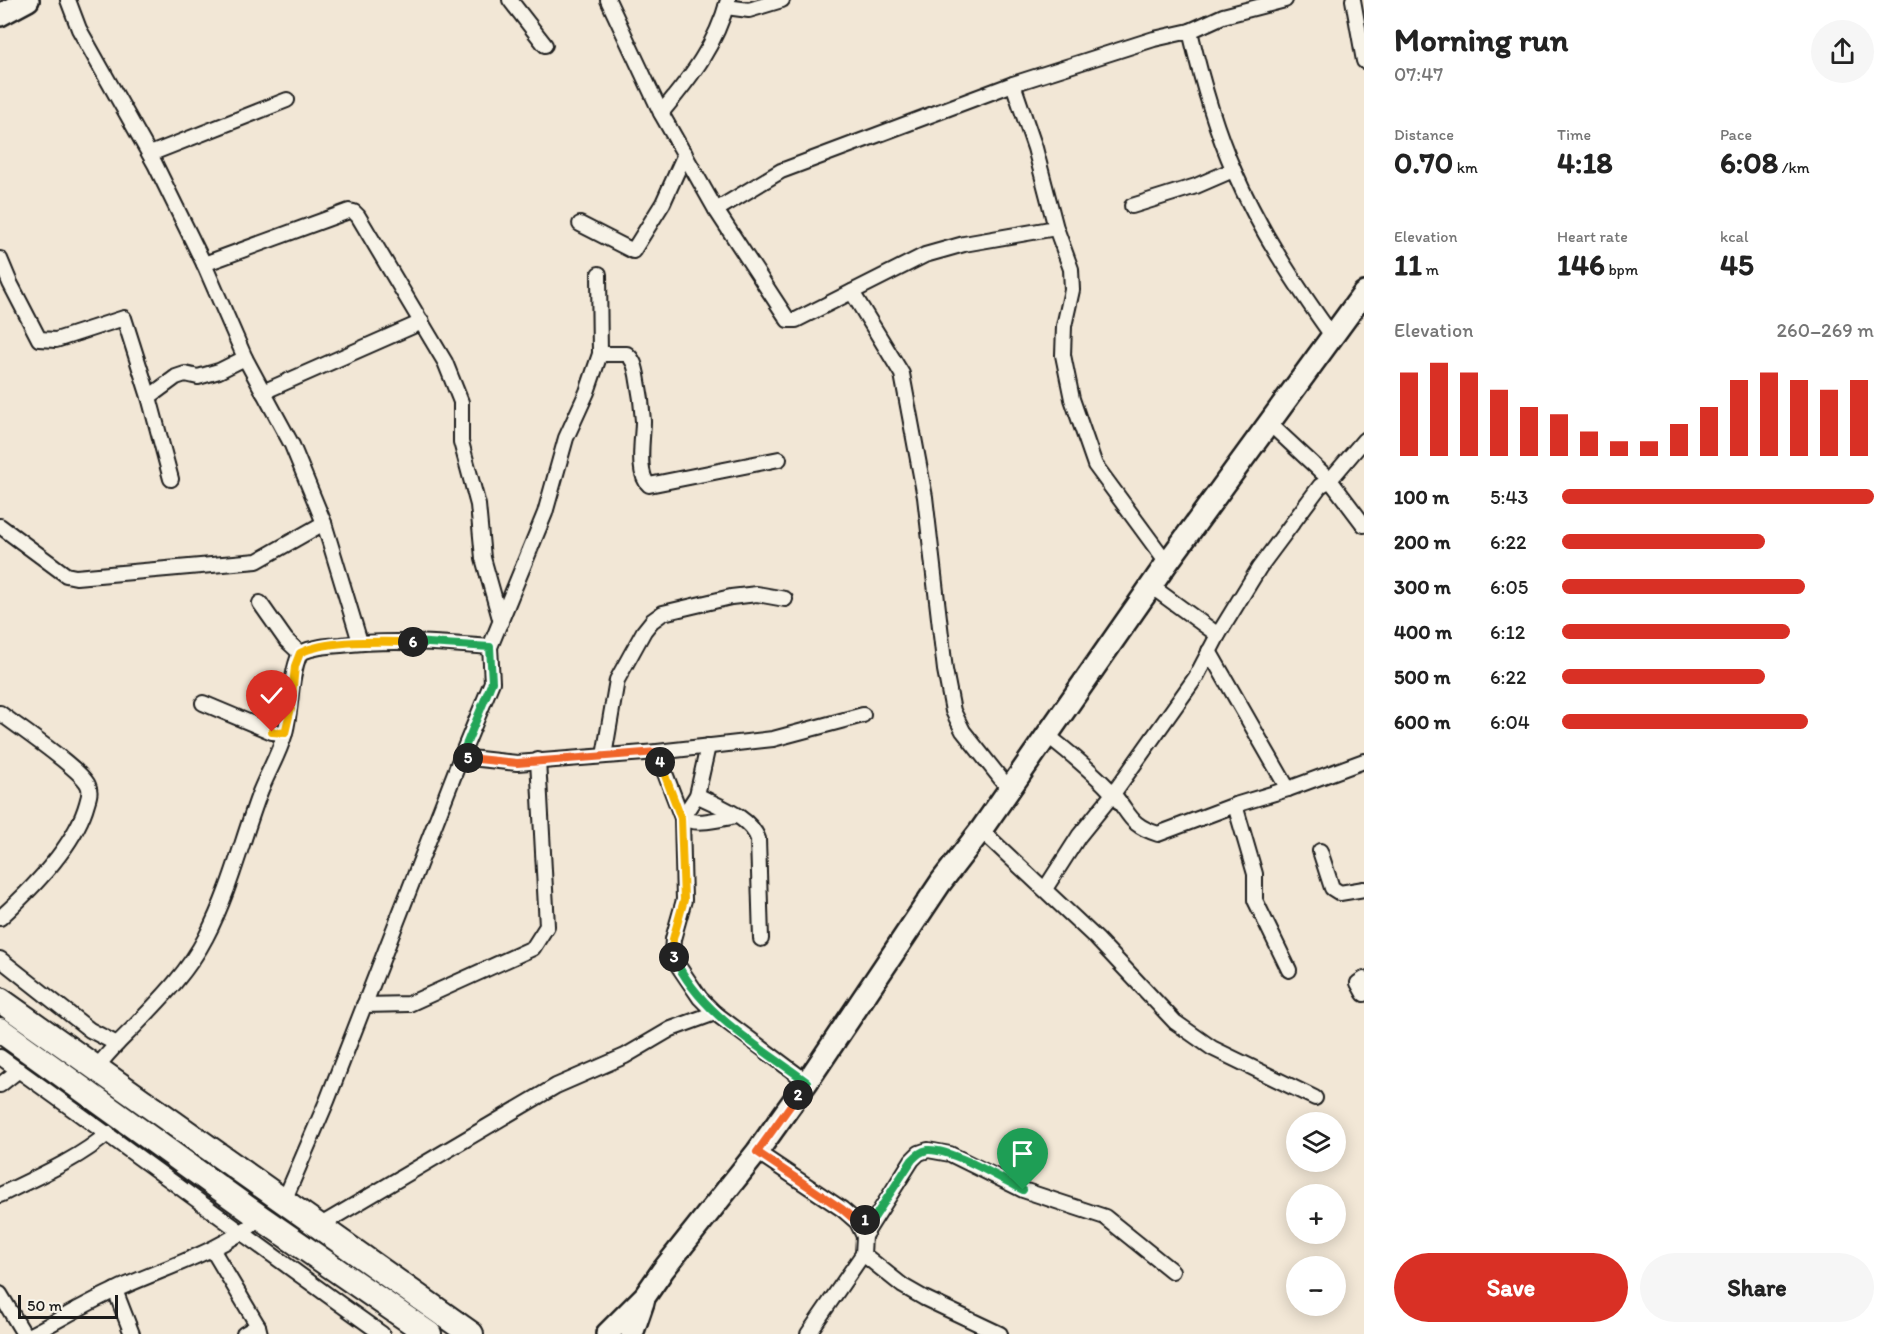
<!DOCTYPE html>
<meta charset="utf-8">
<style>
body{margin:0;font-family:Itim,sans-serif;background:#f6f6f6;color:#222;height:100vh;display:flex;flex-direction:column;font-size:22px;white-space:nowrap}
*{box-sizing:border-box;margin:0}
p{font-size:20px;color:#767676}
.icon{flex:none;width:33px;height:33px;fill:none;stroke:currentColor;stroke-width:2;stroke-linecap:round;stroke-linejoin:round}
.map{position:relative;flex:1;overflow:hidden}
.sheet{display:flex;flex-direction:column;background:#fff;width:540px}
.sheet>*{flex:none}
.tools{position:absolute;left:1286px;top:1112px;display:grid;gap:12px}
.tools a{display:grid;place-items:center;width:60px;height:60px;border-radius:50%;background:#fff;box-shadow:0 3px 15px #0003;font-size:30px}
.scale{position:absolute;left:18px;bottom:15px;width:100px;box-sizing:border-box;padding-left:6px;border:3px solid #1c1c1c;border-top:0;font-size:16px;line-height:21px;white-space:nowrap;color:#1c1c1c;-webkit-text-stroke:4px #f7f3e8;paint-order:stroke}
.pin{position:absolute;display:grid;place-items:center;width:51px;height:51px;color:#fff;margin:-62px -26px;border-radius:50% 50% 50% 0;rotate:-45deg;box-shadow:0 0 6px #0007}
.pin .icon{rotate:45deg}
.km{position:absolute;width:30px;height:30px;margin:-15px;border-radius:50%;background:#222;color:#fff;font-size:16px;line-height:30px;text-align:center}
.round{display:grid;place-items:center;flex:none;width:63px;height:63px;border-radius:32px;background:#f6f6f6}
.head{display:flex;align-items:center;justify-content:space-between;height:102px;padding:0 30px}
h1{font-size:33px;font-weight:800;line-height:45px}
.stats{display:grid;grid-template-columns:repeat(3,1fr);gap:9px;height:102px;padding:6px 30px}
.stats div{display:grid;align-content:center}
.stats b{font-size:30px;font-weight:800}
.stats small{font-size:16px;font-weight:400}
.stats p{font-size:16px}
.chart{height:168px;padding:12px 30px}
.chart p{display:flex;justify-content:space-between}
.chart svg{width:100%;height:108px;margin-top:6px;stroke:#d93025;stroke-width:6}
.button{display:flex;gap:12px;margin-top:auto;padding:12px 30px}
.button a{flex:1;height:69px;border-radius:36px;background:#d93025;color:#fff;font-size:24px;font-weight:800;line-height:69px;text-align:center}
.button a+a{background:#f6f6f6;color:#222}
ul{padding:0 30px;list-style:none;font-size:20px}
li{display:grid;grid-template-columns:96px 72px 1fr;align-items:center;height:45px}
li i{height:15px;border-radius:8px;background:#d93025}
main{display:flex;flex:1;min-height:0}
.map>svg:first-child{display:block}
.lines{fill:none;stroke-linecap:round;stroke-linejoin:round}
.street-casing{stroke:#1c1c1c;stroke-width:18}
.primary-casing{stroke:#1c1c1c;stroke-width:26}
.highway-casing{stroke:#1c1c1c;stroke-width:28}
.street{stroke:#f7f3e8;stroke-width:14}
.primary{stroke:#f7f3e8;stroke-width:21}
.highway{stroke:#f7f3e8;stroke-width:24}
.split-1-casing{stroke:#fff;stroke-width:12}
.split-2-casing{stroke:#fff;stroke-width:12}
.split-3-casing{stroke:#fff;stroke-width:12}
.split-4-casing{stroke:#fff;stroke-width:12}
.split-5-casing{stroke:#fff;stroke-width:12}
.split-6-casing{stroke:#fff;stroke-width:12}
.split-7-casing{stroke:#fff;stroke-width:12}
.split-1{stroke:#22a559;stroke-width:8}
.split-2{stroke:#f0652b;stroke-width:8}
.split-3{stroke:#22a559;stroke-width:8}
.split-4{stroke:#f5b400;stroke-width:8}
.split-5{stroke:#f0652b;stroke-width:8}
.split-6{stroke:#22a559;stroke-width:8}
.split-7{stroke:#f5b400;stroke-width:8}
</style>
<main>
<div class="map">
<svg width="1364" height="1334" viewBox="0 0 1364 1334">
<rect width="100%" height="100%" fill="#f2e7d6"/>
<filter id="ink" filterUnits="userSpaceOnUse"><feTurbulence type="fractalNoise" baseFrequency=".0167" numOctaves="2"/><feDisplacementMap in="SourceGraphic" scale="12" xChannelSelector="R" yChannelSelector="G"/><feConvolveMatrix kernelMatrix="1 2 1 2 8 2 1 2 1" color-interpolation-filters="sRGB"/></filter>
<g filter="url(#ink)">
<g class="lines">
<g class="street-casing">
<g id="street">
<polyline points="68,0 79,29 155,164 204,264 245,358 292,445 324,523 360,642"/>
<polyline points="510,0 545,45"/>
<polyline points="608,0 661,113 716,210 788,320 796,320 925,255 964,244 1056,228"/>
<polyline points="1353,0 1364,61"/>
<polyline points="726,7 749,10 782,0"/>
<path d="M 1190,31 C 1201,78 1214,126 1234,171 C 1260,231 1295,284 1333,337"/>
<polyline points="1013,84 1035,148 1056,228 1071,269 1072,290 1064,326 1063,355 1072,399 1095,465 1167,563"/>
<path d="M 661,113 C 691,77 716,45 728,0"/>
<polyline points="150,154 287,100"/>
<polyline points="1132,206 1196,186 1233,170"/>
<polyline points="716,210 781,171 1013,84 1154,39 1190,31 1223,16 1285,0"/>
<polyline points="580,224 633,251 663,203 685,154"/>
<polyline points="0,259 10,283 39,339 56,340 124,318 149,397 171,479"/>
<polyline points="204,264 349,211 354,212 358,216 445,362 461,402 461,442 478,505 483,558 501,622"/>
<polyline points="852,292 902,374 925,497 945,670 953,711 963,731 1009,789"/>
<path d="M 600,354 L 627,354 C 634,360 635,366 637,375 C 640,390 642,405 643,421 C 643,438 636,474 649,485 L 779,459"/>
<polyline points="263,392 422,322"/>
<polyline points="149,397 176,377 185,374 198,377 219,371 245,358"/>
<polyline points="1269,423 1330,480 1364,525"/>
<polyline points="0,526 66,575 76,577 257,561 324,523"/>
<polyline points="1151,586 1218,635"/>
<polyline points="260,603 286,640 300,653"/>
<polyline points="1209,651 1288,789"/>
<polyline points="203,703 272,732 285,733"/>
<path d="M 0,713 C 18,727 80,768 88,785 C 91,791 89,797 87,803 C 76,844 32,889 0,918"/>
<path d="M 1047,735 C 1070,753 1095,773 1114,795 C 1131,815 1129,825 1158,834 L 1235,805 L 1288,789 L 1364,761"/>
<path d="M 708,746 L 697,795 L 682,818 C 698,826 718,819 736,816"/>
<polyline points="657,752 682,818 684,900 673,939 672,953 679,967 700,998 715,1013 807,1082"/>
<polyline points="604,756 617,680 644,631 652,621 663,613 731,597 757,594 785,599"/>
<polyline points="461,757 517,763 657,752 773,739 863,715"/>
<path d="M 697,795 C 717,806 750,816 758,839 L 761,939"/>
<polyline points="1235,805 1255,874 1255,900 1289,970"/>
<polyline points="981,830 1097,939 1175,1022 1212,1048 1315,1098"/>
<polyline points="1320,851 1332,888 1340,893 1364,889"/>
<polyline points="1045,889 1079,836 1113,794 1196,677 1218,635 1259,568 1320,486 1330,480 1364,440"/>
<polyline points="0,959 90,1030 117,1044"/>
<polyline points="1364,979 1358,983 1364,994"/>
<polyline points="364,1005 409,1004 533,948 547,926 538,760"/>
<path d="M 0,1057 C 128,1148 254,1243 382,1334"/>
<path d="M 96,1069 C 106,1054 119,1042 132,1029 C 160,1000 188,972 206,937 C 230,891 242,840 260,792 C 268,772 279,754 285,733 C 292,707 289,679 300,653 C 313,647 326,646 341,645 C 390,639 441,643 490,647"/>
<polyline points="0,1085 19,1070"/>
<polyline points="757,1152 842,1209 857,1222 864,1236"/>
<path d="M 0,1195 C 33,1179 81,1158 108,1133"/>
<polyline points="284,1201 327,1101 461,757 492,682 490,647 545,513 566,438 587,392 600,354 599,274"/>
<polyline points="319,1226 556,1086 625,1056 671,1029 715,1013"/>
<polyline points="212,1249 258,1326 260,1334"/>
<polyline points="863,1254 903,1286 924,1298 1000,1334"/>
<polyline points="115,1290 132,1334"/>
<polyline points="0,1294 24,1334"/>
<path d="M 32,1334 C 61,1319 88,1302 118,1289 C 166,1267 220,1252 261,1218"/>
<polyline points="244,1334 258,1326"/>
<polyline points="808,1334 863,1254 864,1236 912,1160 919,1153 928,1150 950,1154 1023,1190 1105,1217 1172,1271"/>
</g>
</g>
<g class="primary-casing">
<g id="primary">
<polyline points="0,15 28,0"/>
<polyline points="607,1334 645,1296 663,1270 757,1152 807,1082 941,882 981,830 1167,563 1364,293"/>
<polyline points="632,1334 643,1302"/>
</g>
</g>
<g class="highway-casing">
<g id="highway">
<polyline points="0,1000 471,1334"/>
<polyline points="0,1030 261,1218 429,1334"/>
</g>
</g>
<use href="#street" class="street"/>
<use href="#primary" class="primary"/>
<use href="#highway" class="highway"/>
</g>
</g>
<g class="lines" filter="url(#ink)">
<g class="split-1-casing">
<path id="split-1" d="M 865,1220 L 874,1218 L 912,1160 C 917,1155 921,1151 928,1150 C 952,1149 1000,1178 1023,1190"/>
</g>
<g class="split-2-casing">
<polyline id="split-2" points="798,1095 757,1152 842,1209 857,1222 865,1220"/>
</g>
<g class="split-3-casing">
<path id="split-3" d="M 674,957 C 700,1014 759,1046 807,1082 L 798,1095"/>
</g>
<g class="split-4-casing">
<polyline id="split-4" points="660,762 681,818 684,900 673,939 672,953 674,957"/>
</g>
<g class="split-5-casing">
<polyline id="split-5" points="468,758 517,763 657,752 660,762"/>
</g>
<g class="split-6-casing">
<polyline id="split-6" points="413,642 490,647 492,682 461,757 468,758"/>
</g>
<g class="split-7-casing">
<path id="split-7" d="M 272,732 L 285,733 L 291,708 L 295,666 L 300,653 C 329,639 381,642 413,642"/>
</g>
<use href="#split-1" class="split-1"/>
<use href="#split-2" class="split-2"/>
<use href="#split-3" class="split-3"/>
<use href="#split-4" class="split-4"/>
<use href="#split-5" class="split-5"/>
<use href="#split-6" class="split-6"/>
<use href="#split-7" class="split-7"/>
</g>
</svg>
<div class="tools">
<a><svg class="icon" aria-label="layers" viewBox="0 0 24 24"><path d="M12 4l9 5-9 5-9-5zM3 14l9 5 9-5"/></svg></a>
<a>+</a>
<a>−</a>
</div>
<div class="scale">50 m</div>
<div class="pin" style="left:1023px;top:1190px;background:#1e9e55"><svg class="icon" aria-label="arrive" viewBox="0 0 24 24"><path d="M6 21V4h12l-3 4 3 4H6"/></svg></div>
<div class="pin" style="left:272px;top:732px;background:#d93025"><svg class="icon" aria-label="check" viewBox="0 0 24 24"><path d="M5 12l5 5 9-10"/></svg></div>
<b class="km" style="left:865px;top:1220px">1</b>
<b class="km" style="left:798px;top:1095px">2</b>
<b class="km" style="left:674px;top:957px">3</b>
<b class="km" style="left:660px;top:762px">4</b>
<b class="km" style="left:468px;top:758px">5</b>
<b class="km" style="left:413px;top:642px">6</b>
</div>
<section class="sheet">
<div class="head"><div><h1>Morning run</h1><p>07:47</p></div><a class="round"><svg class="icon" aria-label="share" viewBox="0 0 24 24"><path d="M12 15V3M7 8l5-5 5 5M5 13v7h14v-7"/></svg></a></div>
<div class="stats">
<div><p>Distance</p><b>0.70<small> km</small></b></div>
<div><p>Time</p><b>4:18</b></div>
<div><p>Pace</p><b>6:08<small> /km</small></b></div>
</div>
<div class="stats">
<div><p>Elevation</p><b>11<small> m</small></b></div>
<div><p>Heart rate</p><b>146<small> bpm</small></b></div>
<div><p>kcal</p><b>45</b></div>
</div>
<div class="chart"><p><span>Elevation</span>260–269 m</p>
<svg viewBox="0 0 160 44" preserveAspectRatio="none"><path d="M5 44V10M15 44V6M25 44V10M35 44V17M45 44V24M55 44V27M65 44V34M75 44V38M85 44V38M95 44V31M105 44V24M115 44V13M125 44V10M135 44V13M145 44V17M155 44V13"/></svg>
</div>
<ul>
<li><b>100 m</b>5:43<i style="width:100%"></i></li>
<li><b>200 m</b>6:22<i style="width:65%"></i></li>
<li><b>300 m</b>6:05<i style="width:78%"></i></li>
<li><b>400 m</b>6:12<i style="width:73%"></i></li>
<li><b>500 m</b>6:22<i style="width:65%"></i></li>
<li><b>600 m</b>6:04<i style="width:79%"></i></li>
</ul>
<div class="button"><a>Save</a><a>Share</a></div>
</section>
</main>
